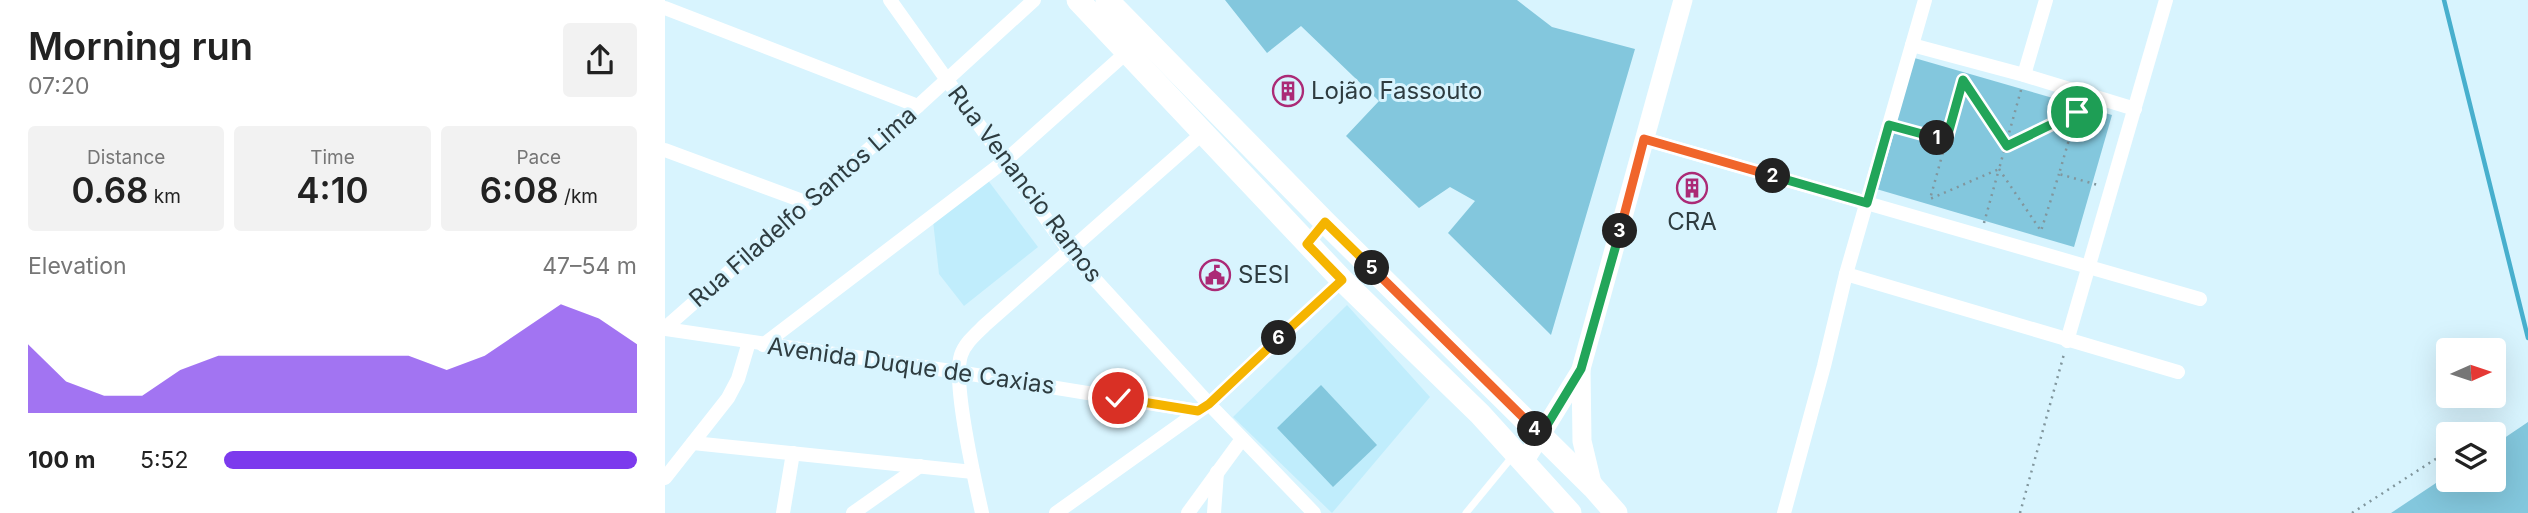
<!DOCTYPE html>
<meta charset="utf-8">
<style>
body{margin:0;font-family:Inter,sans-serif;background:#f2f2f2;color:#222;height:100vh;display:flex;flex-direction:column;font-size:26px;white-space:nowrap}
*{box-sizing:border-box;margin:0}
p{font-size:23px;color:#767676}
.icon{flex:none;width:38px;height:38px;fill:none;stroke:currentColor;stroke-width:2;stroke-linecap:round;stroke-linejoin:round}
.map{position:relative;flex:1;overflow:hidden}
.side{display:flex;flex-direction:column;background:#fff;width:665px}
.side>*{flex:none}
.needle{width:46px;rotate:87deg}
.tools{position:absolute;left:1771px;top:338px;display:grid;gap:14px}
.tools a{display:grid;place-items:center;width:70px;height:70px;border-radius:7px;background:#fff;box-shadow:0 7px 28px #0002;font-size:35px}
.pin{position:absolute;display:grid;place-items:center;width:60px;height:60px;color:#fff;margin:-30px;border:4px solid #fff;border-radius:50%;box-shadow:0 2px 7px #0007}
.km{position:absolute;width:35px;height:35px;margin:-18px;border-radius:50%;background:#222;color:#fff;font-size:19px;line-height:35px;text-align:center}
.round{display:grid;place-items:center;flex:none;width:74px;height:74px;border-radius:7px;background:#f2f2f2}
.summary{display:flex;align-items:center;justify-content:space-between;height:119px;padding:0 28px}
h1{font-size:38px;font-weight:600;line-height:52px}
.figures{display:grid;grid-template-columns:repeat(3,1fr);gap:10px;height:119px;padding:7px 28px}
.figures div{display:grid;align-content:center;border-radius:7px;background:#f2f2f2;text-align:center}
.figures b{font-size:35px;font-weight:600}
.figures small{font-size:19px;font-weight:400}
.figures p{font-size:19px}
.chart{height:196px;padding:14px 28px}
.chart p{display:flex;justify-content:space-between}
.chart svg{width:100%;height:126px;margin-top:7px;fill:#7c3aed;opacity:.7}
ul{padding:0 28px;list-style:none;font-size:23px}
li{display:grid;grid-template-columns:112px 84px 1fr;align-items:center;height:52px}
li i{height:18px;border-radius:9px;background:#7c3aed}
main{display:flex;flex:1;min-height:0}
.map>svg:first-child{display:block}
.built{fill:#c0edfc}
.green{fill:#83c7dd}
.lines{fill:none;stroke-linecap:round;stroke-linejoin:round}
.stream{stroke:#47afcd;stroke-width:4.5}
.path{stroke:#81969d;stroke-width:2.5;stroke-dasharray:2 5;stroke-linecap:butt}
.service{stroke:#fff;stroke-width:7}
.minor{stroke:#fff;stroke-width:14}
.secondary{stroke:#fff;stroke-width:19}
.primary{stroke:#fff;stroke-width:23}
.split-1-casing{stroke:#fff;stroke-width:14}
.split-2-casing{stroke:#fff;stroke-width:14}
.split-3-casing{stroke:#fff;stroke-width:14}
.split-4-casing{stroke:#fff;stroke-width:14}
.split-5-casing{stroke:#fff;stroke-width:14}
.split-6-casing{stroke:#fff;stroke-width:14}
.split-7-casing{stroke:#fff;stroke-width:14}
.split-1{stroke:#22a559;stroke-width:9}
.split-2{stroke:#22a559;stroke-width:9}
.split-3{stroke:#f0652b;stroke-width:9}
.split-4{stroke:#22a559;stroke-width:9}
.split-5{stroke:#f0652b;stroke-width:9}
.split-6{stroke:#f5b400;stroke-width:9}
.split-7{stroke:#f5b400;stroke-width:9}
.labels{text-anchor:middle;stroke-width:6;stroke-linejoin:round;paint-order:stroke}
.poi-label{font-size:24px;fill:#2e3c40;stroke:#d8f4fe;text-anchor:start}
.street-label{font-size:24px;fill:#2e3c40;stroke:#d8f4fe}
</style>
<main>
<section class="side">
<div class="summary"><div><h1>Morning run</h1><p>07:20</p></div><a class="round"><svg class="icon" aria-label="share" viewBox="0 0 24 24"><path d="M12 15V3M7 8l5-5 5 5M5 13v7h14v-7"/></svg></a></div>
<div class="figures">
<div><p>Distance</p><b>0.68<small> km</small></b></div>
<div><p>Time</p><b>4:10</b></div>
<div><p>Pace</p><b>6:08<small> /km</small></b></div>
</div>
<div class="chart"><p><span>Elevation</span>47–54 m</p>
<svg viewBox="0 0 160 44" preserveAspectRatio="none"><path d="M0 44V20L10 33L20 38L30 38L40 29L50 24L60 24L70 24L80 24L90 24L100 24L110 29L120 24L130 15L140 6L150 11L160 20V44z"/></svg>
</div>
<ul>
<li><b>100 m</b>5:52<i style="width:100%"></i></li>
</ul>
</section>
<div class="map">
<svg width="1863" height="513" viewBox="0 0 1863 513">
<rect width="100%" height="100%" fill="#d8f4fe"/>
<g class="built">
<polygon points="322,179 373,247 299,306 274,274 268,221"/>
<polygon points="682,305 765,397 667,513 568,417"/>
</g>
<g class="green">
<polygon points="560,0 852,0 887,27 970,49 886,335 783,233 810,201 785,187 754,208 681,136 714,101 636,26 602,53"/>
<polygon points="1246,57 1447,115 1409,247 1208,188"/>
<polygon points="656,385 712,445 668,487 612,428"/>
<polygon points="1863,422 1863,513 1726,513 1783,475 1783,480 1829,480 1829,445"/>
</g>
<g class="lines">
<polyline class="stream" points="1779,0 1863,338"/>
<g class="path">
<polyline points="1356,90 1334,169 1265,199 1298,80 1342,146 1412,112 1394,174 1433,185"/>
<polyline points="1237,128 1281,141"/>
<polyline points="1334,169 1376,231 1394,174"/>
<polyline points="1319,223 1334,169"/>
<polyline points="1809,434 1826,423"/>
<polyline points="1355,513 1399,354"/>
<polyline points="1687,513 1783,451"/>
</g>
<polyline class="service" points="801,513 847,457"/>
<g class="minor">
<polyline points="225,0 404,251 544,404 649,513"/>
<polyline points="0,8 253,106"/>
<polyline points="1247,45 1359,75 1470,109"/>
<polyline points="1359,75 1381,0"/>
<polyline points="979,139 1535,299"/>
<polyline points="0,150 143,203"/>
<polyline points="1181,274 1513,372"/>
<polyline points="0,328 253,106 369,0"/>
<polyline points="0,329 293,372 533,411"/>
<polyline points="1402,341 1501,0"/>
<polyline points="98,345 341,160 462,52"/>
<polyline points="28,443 308,472"/>
<polyline points="0,478 63,398 73,379 84,342"/>
<polyline points="118,513 128,453"/>
<polyline points="188,513 255,466"/>
<path d="M 317,513 C 310,481 287,383 296,355 C 300,343 311,334 320,325 L 539,132"/>
<polyline points="391,513 544,404 677,280"/>
<polyline points="523,513 577,439"/>
<polyline points="549,513 552,472"/>
<polyline points="1119,513 1159,366 1181,274 1260,0"/>
</g>
<g class="secondary">
<polyline points="859,462 916,370"/>
<polyline points="928,487 917,441 916,369 1018,0"/>
</g>
<g class="primary">
<polyline points="413,0 677,280 815,414 905,513"/>
<polyline points="442,0 660,222 928,487 951,513"/>
</g>
</g>
<g class="lines">
<g class="split-1-casing">
<polyline id="split-1" points="1272,138 1281,141 1298,80 1342,146 1412,112"/>
</g>
<g class="split-2-casing">
<polyline id="split-2" points="1108,176 1202,203 1224,125 1272,138"/>
</g>
<g class="split-3-casing">
<polyline id="split-3" points="955,231 979,139 1108,176"/>
</g>
<g class="split-4-casing">
<polyline id="split-4" points="870,429 876,435 916,369 955,231"/>
</g>
<g class="split-5-casing">
<polyline id="split-5" points="707,268 870,429"/>
</g>
<g class="split-6-casing">
<polyline id="split-6" points="614,338 677,280 642,244 660,222 707,268"/>
</g>
<g class="split-7-casing">
<polyline id="split-7" points="453,398 533,411 544,404 614,338"/>
</g>
<use href="#split-1" class="split-1"/>
<use href="#split-2" class="split-2"/>
<use href="#split-3" class="split-3"/>
<use href="#split-4" class="split-4"/>
<use href="#split-5" class="split-5"/>
<use href="#split-6" class="split-6"/>
<use href="#split-7" class="split-7"/>
</g>
<defs>
<g id="building-ring" transform="scale(1.575)"><circle r="9.5" fill="#d8f4fe" stroke="#ab2a76" stroke-width="1.5"/><path d="M-4-6H4V6H1V3H-1V6H-4ZM-2.5-4.3h1.7v1.8h-1.7ZM.8-4.3h1.7v1.8H.8ZM-2.5-1h1.7V.8h-1.7ZM.8-1h1.7V.8H.8Z" fill="#ab2a76"/></g>
<g id="civic-ring" transform="scale(1.575)"><circle r="9.5" fill="#d8f4fe" stroke="#ab2a76" stroke-width="1.5"/><path d="M-.6-6.5H3V-4.5H.6V-3L4-1V1h2V6H-6V1h2V-1L-.6-3ZM-1.2 2.5V6h2.4V2.5Z" fill="#ab2a76"/></g>
</defs>
<g fill-rule="evenodd">
<use href="#building-ring" x="623" y="91"/>
<use href="#building-ring" x="1027" y="188"/>
<use href="#civic-ring" x="550" y="275"/>
</g>
<g class="labels">
<g class="poi-label">
<text x="646" y="99">Lojão Fassouto</text>
<text x="1027" y="230" text-anchor="middle">CRA</text>
<text x="573" y="283">SESI</text>
</g>
<g class="street-label">
<text transform="translate(360 184) rotate(53)" y="8">Rua Venancio Ramos</text>
<text transform="translate(138 207) rotate(-41)" y="8">Rua Filadelfo Santos Lima</text>
<text transform="translate(246 366) rotate(8)" y="8">Avenida Duque de Caxias</text>
</g>
</g>
</svg>
<div class="tools">
<a><svg class="needle" viewBox="-14 -14 28 28"><path d="M0-13l5 13h-10z" fill="#e53935"/><path d="M0 13l5-13h-10z" fill="#767676"/></svg></a>
<a><svg class="icon" aria-label="layers" viewBox="0 0 24 24"><path d="M12 4l9 5-9 5-9-5zM3 14l9 5 9-5"/></svg></a>
</div>
<div class="pin" style="left:1412px;top:112px;background:#1e9e55"><svg class="icon" aria-label="arrive" viewBox="0 0 24 24"><path d="M6 21V4h12l-3 4 3 4H6"/></svg></div>
<div class="pin" style="left:453px;top:398px;background:#d93025"><svg class="icon" aria-label="check" viewBox="0 0 24 24"><path d="M5 12l5 5 9-10"/></svg></div>
<b class="km" style="left:1272px;top:138px">1</b>
<b class="km" style="left:1108px;top:176px">2</b>
<b class="km" style="left:955px;top:231px">3</b>
<b class="km" style="left:870px;top:429px">4</b>
<b class="km" style="left:707px;top:268px">5</b>
<b class="km" style="left:614px;top:338px">6</b>
</div>
</main>
